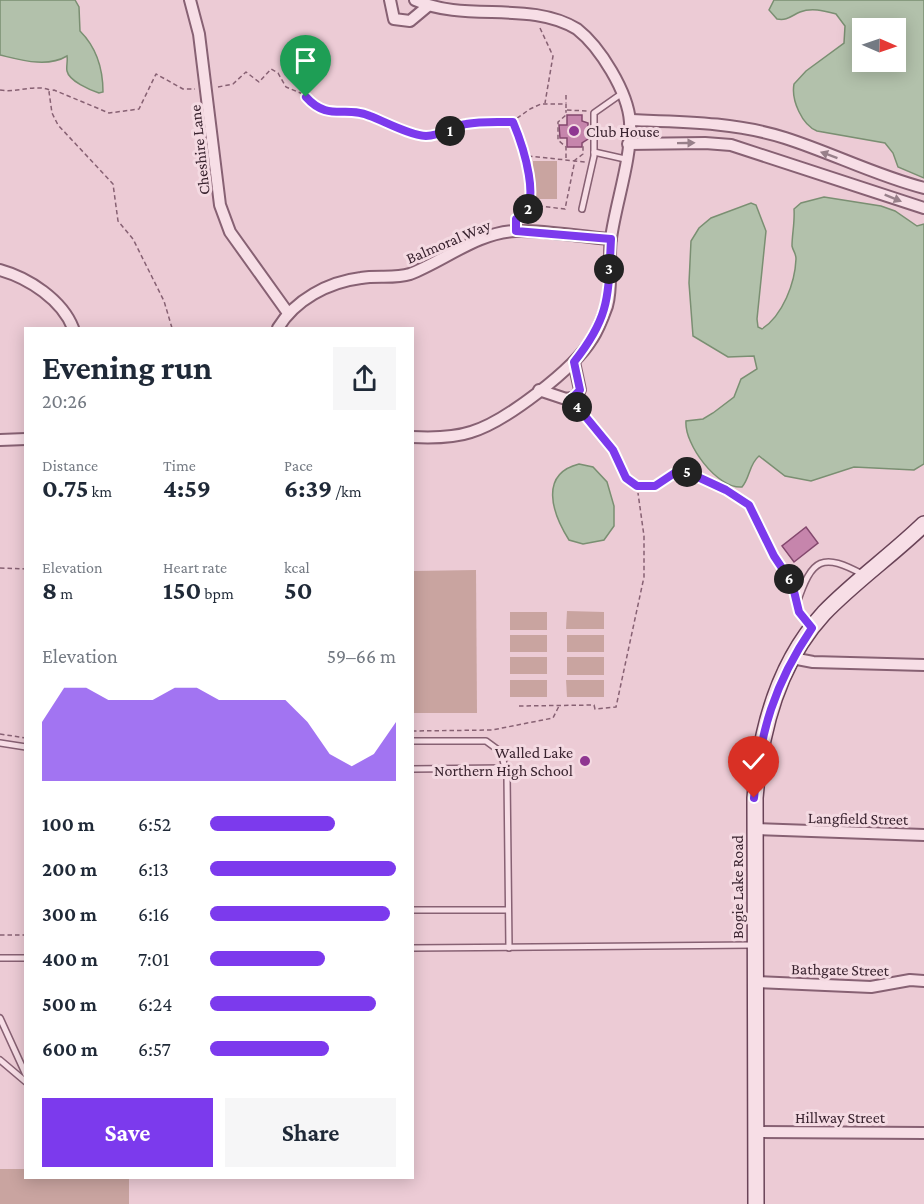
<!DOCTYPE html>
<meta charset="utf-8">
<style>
body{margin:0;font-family:"Crimson Pro",serif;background:#f6f6f7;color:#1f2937;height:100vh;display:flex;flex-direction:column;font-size:22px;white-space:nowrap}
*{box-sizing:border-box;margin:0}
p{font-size:20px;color:#747a83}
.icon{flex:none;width:33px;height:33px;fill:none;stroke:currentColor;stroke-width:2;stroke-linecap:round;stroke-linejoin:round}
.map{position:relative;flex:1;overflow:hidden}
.drawer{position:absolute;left:24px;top:327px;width:390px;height:852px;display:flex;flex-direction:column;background:#fff;border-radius:0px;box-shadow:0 3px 15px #0003}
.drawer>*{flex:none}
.needle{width:39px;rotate:92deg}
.controls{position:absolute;left:852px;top:18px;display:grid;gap:12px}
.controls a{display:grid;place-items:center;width:54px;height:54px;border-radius:0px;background:#fff;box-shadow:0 3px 15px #0003;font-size:30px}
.pin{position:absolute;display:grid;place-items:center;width:51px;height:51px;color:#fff;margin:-62px -26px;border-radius:50% 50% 50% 0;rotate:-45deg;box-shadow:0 0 6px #0007}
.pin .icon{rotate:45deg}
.km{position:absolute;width:30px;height:30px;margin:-15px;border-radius:50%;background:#222;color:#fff;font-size:16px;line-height:30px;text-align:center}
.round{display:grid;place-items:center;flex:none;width:63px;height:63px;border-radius:0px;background:#f6f6f7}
.headline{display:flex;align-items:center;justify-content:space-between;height:102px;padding:0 18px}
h1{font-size:33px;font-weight:700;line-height:45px}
.figures{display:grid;grid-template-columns:repeat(3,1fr);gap:9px;height:102px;padding:6px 18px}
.figures div{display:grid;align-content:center}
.figures b{font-size:26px;font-weight:700}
.figures small{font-size:16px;font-weight:400}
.figures p{font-size:16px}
.chart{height:168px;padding:12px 18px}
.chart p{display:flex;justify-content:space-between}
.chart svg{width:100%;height:108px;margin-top:6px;fill:#7c3aed;opacity:.7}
.cta{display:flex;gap:12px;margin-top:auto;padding:12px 18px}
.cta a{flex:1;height:69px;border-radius:0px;background:#7c3aed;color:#fff;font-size:24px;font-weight:700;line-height:69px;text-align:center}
.cta a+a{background:#f6f6f7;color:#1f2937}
ul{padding:0 18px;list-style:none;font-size:20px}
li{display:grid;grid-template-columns:96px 72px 1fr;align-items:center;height:45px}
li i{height:15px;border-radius:8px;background:#7c3aed}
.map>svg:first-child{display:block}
.green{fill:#c9a4a0}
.water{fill:#b2c1ab;stroke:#7a8f72;stroke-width:1.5;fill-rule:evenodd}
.building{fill:#c685ac;stroke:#84486e;stroke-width:1.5}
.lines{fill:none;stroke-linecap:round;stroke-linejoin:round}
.lane-casing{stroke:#876173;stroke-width:8}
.street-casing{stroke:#876173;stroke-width:14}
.secondary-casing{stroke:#694357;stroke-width:18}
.path{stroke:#876173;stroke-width:1.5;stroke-dasharray:4.5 3;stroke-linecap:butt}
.lane{stroke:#f7dee6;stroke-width:5}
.street{stroke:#f7dee6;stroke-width:10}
.secondary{stroke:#f7dee6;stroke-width:15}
.oneway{fill:#98808a}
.route-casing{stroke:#fff;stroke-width:12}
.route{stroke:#7c3aed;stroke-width:8}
.poi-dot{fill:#8f3691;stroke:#f4dae2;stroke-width:2}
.labels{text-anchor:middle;stroke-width:6;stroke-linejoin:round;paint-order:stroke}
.poi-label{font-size:16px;fill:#39232f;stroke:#f4dae2;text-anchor:start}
.street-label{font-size:16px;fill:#39232f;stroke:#f4dae2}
</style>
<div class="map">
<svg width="924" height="1204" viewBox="0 0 924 1204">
<rect width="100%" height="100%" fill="#eccbd5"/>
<g class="green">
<rect x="533" y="161" width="24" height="38"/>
<polygon points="476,570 477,713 413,713 413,571"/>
<polygon points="567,611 604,612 604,629 566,629"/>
<rect x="510" y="612" width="37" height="18"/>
<rect x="510" y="635" width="37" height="17"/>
<rect x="567" y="635" width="37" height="17"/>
<rect x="510" y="657" width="37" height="17"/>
<rect x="567" y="657" width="37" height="18"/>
<rect x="510" y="680" width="37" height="17"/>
<polygon points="566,680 604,680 604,697 567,697"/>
<polygon points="0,1169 25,1169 26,1178 129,1178 129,1204 0,1204"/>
</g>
<g class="water">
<path d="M 0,0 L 75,0 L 79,7 L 80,31 C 97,48 103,68 103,92 L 99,93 C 90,90 69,81 67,71 C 66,67 68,61 67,56 C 47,68 21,60 0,55 Z"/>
<path d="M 774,0 L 924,0 L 924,178 L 898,167 L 893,153 L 885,143 L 817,131 C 802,125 791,100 794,84 L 806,71 L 844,43 L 845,26 L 836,14 C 825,11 812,7 800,12 C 791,16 787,21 777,19 L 769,10 ZM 896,28 L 896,62 L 862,62 L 862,28 Z"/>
<path d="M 824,197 L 881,206 L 895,211 L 917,226 L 924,224 L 924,464 L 914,470 L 854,467 L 811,481 L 785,476 L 759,456 C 749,464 750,478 742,487 C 717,489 684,444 686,421 L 703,419 L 713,413 L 734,397 L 741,379 L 757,369 L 754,356 L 728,357 L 693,336 L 689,283 L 691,241 L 699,228 L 711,218 L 751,203 L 756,205 L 766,231 L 757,319 L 758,327 L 762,329 C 783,315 795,283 796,259 C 796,253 793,251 792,246 C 792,234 795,222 794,209 L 801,203 Z"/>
<path d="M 579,464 L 593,467 L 607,482 L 614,506 L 614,526 L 604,540 L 583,544 L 569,540 C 552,513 539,474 579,464 Z"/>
</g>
<g class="building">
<polygon points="567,115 582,115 582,121 588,123 588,139 582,143 582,147 567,147 567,138 560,138 559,125 567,125"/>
<polygon points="806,527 818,543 794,562 782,546"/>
</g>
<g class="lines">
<g class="lane-casing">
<g id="lane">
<polyline points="594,152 625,159"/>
<polyline points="582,209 594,156 594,113 621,94"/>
<polyline points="571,399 613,450 626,478 637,486 655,486 673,474 685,471 726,490 749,505 774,556 792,583 799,612 810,627"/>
<path d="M 797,603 C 812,558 822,552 864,575"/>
<polyline points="412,741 486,741 501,752 507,776 509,948"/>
<polyline points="0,743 26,747"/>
<polyline points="412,769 505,768"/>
<polyline points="412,910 508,910"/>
<polyline points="412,948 754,945"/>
<polyline points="0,958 26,958"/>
<polyline points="0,1018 26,1075"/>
<polyline points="0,1060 26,1082"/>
</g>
</g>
<g class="street-casing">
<g id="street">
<polyline points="190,0 199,34 220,205 230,232 288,313"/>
<polyline points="390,0 394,19 410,21 428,6"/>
<path d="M 630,120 C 682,122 735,122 785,138 C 832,153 877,176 924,188"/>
<polyline points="628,144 705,143 731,145 924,208"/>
<path d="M 0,270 C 29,278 62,300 73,328"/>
<path d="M 278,328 C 295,300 328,282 361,278 C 377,275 395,279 410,274 C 444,261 478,232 516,231 C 547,230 580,237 611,239"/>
<polyline points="539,390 566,399 575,397 580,390 574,362"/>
<path d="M 412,437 C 432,438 453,438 471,432 C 505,422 574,369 592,339 C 598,330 603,317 607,306 C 613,286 608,260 611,238 C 616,202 632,158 630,122 C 628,92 600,47 577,29 C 529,0 466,23 415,0"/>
<polyline points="0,440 26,439"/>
<polyline points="792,658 813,662 924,665"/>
<polyline points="755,829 924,835"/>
<polyline points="756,982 871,987 910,980 924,981"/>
<polyline points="756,1132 924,1133"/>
</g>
</g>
<g class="secondary-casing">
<path id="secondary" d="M 756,1204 L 755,798 C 760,731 777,664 824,613 C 855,581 892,555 924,524"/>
</g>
<g class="path">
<polyline points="540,28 553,56 545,103"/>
<polyline points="218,87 233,84 246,72 259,82 271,69 278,73 286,87 303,94 322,110 340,114 363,113 388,126 424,135 451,131 466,123 513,121 530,109 541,104 566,104 566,110 587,111"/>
<path d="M 0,90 C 17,93 34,84 50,90"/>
<polyline points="566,95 566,103"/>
<polyline points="513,122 527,156 530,205 516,221"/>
<polyline points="528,156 585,162"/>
<polyline points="566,158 566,147 558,140 558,122 566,115 566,110"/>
<polyline points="531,205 565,209 575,160 583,154 583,143"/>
<polyline points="172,328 164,301 133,239 118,221 113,184 58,125 52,113 49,92 54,90 109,113 139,109 156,74 183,89 195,89"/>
<polyline points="0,568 26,569"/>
<polyline points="519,706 594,705 595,709 616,707 644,577 644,536 638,493"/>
<polyline points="412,731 492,730 553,718 559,706"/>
<polyline points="0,734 26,738"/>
<polyline points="0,935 26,935"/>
</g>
<use href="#lane" class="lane"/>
<use href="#street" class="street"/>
<use href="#secondary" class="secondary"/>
</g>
<defs><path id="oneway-solid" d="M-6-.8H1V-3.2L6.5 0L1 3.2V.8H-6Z" transform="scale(1.5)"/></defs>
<g class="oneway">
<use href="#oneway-solid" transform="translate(686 143) rotate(-1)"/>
<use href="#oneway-solid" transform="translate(829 155) rotate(-160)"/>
<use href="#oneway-solid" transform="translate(893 198) rotate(22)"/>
</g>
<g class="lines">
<g class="route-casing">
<path id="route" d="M 306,97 C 328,122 346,105 370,116 C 386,122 409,135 426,136 C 442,136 452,126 466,124 C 481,121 497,122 513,122 C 521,141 546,210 516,219 L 516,231 L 611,239 C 608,295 611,316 574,362 L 580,390 L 571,399 L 613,450 L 626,478 L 637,486 L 655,486 L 673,474 L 685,471 L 726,490 L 749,505 L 774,556 L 792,583 L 799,612 L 812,628 C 774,684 760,732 754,798"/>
</g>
<use href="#route" class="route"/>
</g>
<g class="poi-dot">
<circle cx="574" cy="131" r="6"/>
<circle cx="585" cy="761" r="6"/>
</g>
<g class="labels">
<g class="poi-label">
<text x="586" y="137">Club House</text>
<text x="573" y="758" text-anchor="end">Walled Lake<tspan x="573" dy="18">Northern High School</tspan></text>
</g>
<g class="street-label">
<text transform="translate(199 150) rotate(-96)" y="6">Cheshire Lane</text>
<text transform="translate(448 241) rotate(-23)" y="6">Balmoral Way</text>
<text transform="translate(858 818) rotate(1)" y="6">Langfield Street</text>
<text transform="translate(737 887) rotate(-90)" y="6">Bogie Lake Road</text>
<text transform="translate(840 969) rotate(1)" y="6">Bathgate Street</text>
<text x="840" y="1123">Hillway Street</text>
</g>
</g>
</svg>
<div class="controls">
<a><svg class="needle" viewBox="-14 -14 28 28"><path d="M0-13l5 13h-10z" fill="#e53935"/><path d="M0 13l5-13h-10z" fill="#747a83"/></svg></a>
</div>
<div class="pin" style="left:306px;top:97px;background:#1e9e55"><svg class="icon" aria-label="arrive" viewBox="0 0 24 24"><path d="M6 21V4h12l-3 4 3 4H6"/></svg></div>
<div class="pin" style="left:754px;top:798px;background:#d93025"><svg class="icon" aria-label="check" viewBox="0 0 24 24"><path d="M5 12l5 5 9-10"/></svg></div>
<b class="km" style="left:450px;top:131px">1</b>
<b class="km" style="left:528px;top:209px">2</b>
<b class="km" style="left:609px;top:269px">3</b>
<b class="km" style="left:577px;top:407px">4</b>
<b class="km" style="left:687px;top:472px">5</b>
<b class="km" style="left:789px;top:579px">6</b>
<section class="drawer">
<div class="headline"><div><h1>Evening run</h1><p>20:26</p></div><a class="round"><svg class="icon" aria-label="share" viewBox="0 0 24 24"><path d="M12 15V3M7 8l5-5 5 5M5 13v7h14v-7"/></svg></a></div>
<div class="figures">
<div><p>Distance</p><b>0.75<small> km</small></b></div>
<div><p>Time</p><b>4:59</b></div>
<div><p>Pace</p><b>6:39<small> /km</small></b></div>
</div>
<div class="figures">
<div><p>Elevation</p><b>8<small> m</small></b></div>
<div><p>Heart rate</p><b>150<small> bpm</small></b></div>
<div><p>kcal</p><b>50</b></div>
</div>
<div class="chart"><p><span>Elevation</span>59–66 m</p>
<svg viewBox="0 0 160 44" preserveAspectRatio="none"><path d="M0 44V20L10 6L20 6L30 11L40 11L50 11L60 6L70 6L80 11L90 11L100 11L110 11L120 20L130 33L140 38L150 33L160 20V44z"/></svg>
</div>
<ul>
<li><b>100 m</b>6:52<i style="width:67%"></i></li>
<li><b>200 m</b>6:13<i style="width:100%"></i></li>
<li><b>300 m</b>6:16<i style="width:97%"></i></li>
<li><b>400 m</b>7:01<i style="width:62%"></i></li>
<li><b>500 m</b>6:24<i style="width:89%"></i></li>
<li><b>600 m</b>6:57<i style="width:64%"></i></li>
</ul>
<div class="cta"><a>Save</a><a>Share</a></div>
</section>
</div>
